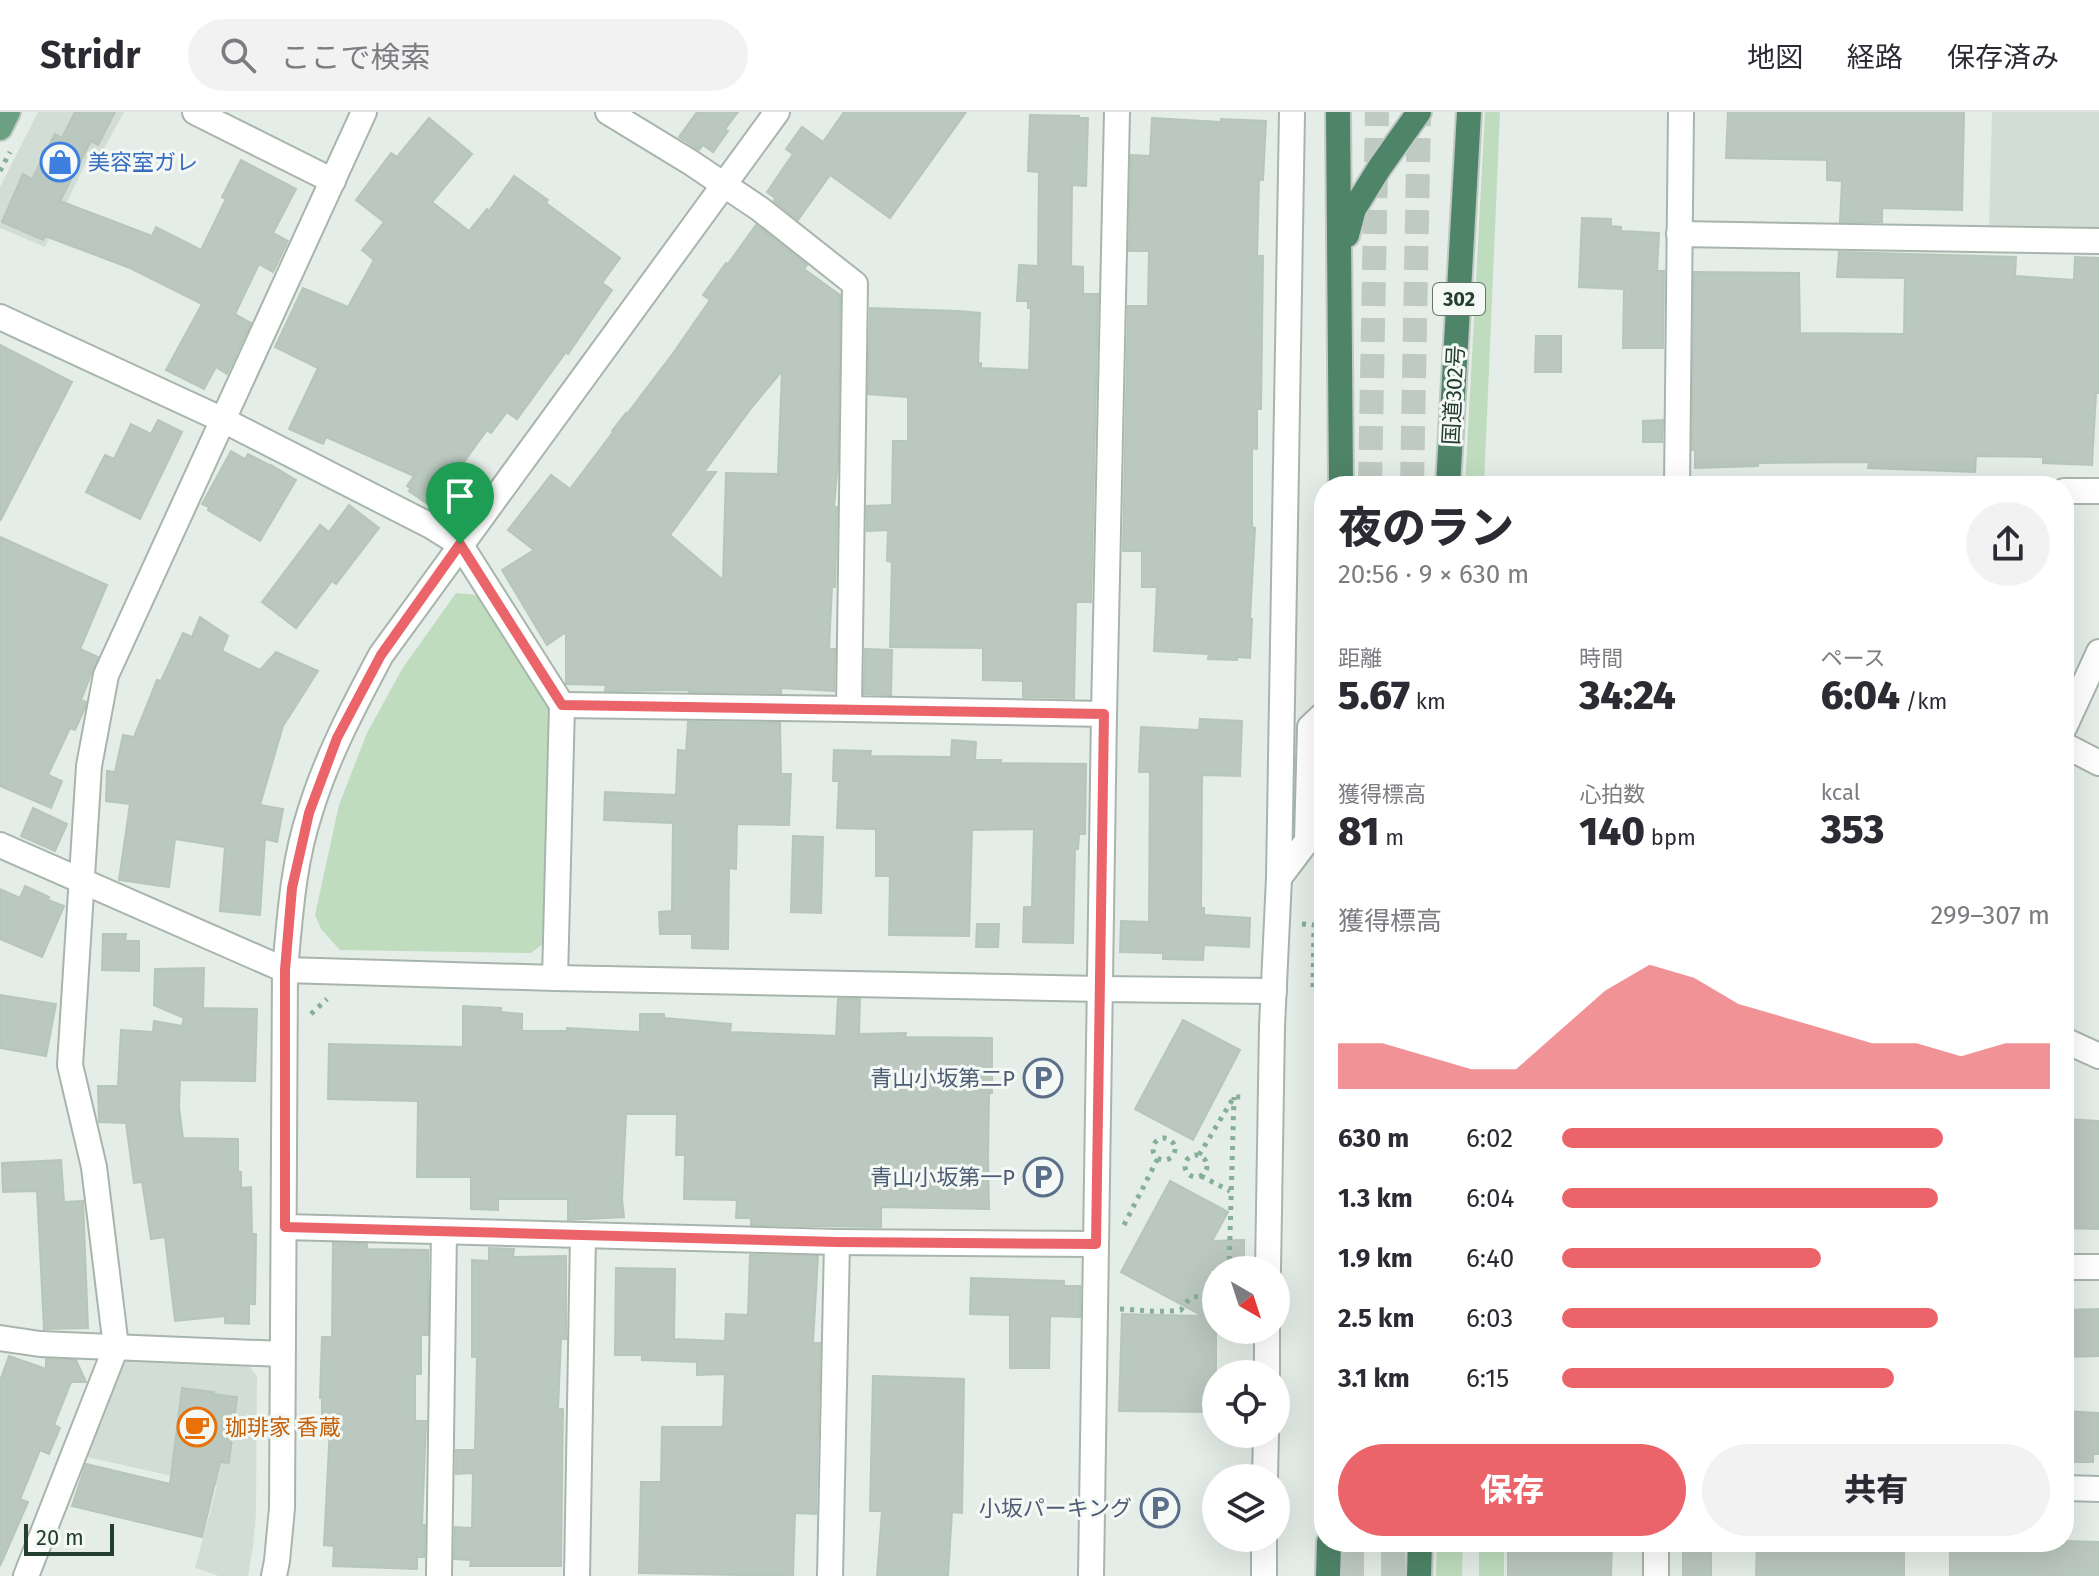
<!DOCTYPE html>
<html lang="ja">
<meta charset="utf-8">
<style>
body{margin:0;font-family:"Fira Sans","Noto Sans JP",sans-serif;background:#f2f2f3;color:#2b2b33;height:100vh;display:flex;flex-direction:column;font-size:30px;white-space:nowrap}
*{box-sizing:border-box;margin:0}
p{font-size:26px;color:#7c7c81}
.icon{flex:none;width:44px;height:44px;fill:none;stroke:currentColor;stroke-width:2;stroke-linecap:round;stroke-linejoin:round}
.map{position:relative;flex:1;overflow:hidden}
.details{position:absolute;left:1314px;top:364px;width:760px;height:1076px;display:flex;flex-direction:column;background:#fff;border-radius:32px;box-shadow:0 8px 32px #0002}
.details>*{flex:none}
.needle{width:52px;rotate:141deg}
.fabs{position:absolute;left:1202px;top:1144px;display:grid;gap:16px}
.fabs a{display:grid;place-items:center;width:88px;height:88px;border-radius:50%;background:#fff;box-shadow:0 8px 32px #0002;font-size:40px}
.scale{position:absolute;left:24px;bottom:20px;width:90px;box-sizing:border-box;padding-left:8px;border:4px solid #243e30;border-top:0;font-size:22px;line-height:28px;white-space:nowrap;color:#243e30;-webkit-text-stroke:6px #f5f9f6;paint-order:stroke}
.pin{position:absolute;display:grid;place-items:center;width:68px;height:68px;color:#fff;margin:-82px -34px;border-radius:50% 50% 50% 0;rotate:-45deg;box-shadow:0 0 8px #0007}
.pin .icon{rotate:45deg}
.round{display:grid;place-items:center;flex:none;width:84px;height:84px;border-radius:42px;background:#f2f2f3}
.head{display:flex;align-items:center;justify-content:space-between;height:136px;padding:0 24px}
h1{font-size:44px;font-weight:800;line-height:60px}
.metrics{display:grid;grid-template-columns:repeat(3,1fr);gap:12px;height:136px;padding:8px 24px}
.metrics div{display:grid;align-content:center}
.metrics b{font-size:40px;font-weight:800}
.metrics small{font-size:22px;font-weight:400}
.metrics p{font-size:22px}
.chart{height:224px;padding:16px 24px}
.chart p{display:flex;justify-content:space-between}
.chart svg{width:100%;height:144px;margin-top:8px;fill:#eb646a;opacity:.7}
.primary-button{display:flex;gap:16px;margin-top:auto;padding:16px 24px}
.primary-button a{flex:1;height:92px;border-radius:48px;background:#eb646a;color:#fff;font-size:32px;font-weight:800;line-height:92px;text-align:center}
.primary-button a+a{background:#f2f2f3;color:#2b2b33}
ul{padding:0 24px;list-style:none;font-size:26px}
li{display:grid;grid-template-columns:128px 96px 1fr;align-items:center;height:60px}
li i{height:20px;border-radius:10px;background:#eb646a}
header{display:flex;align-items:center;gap:48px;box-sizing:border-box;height:112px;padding:0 40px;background:#fff;border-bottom:2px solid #e1e1e2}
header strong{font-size:38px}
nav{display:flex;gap:44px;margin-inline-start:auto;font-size:28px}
.search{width:560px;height:72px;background:#f2f2f3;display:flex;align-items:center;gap:20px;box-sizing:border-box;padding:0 28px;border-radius:44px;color:#7c7c81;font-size:30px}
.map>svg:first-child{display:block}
.built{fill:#d2ddd5}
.green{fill:#bfddbe}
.building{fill:#bac8bf;stroke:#b7c6bb;stroke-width:2;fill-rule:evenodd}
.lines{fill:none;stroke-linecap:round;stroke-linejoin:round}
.motorway-tunnel{stroke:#becac2;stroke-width:24;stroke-dasharray:24 12;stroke-linecap:butt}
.minor-casing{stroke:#a7b5ac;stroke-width:28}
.tertiary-casing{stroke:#a7b5ac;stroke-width:28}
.primary-casing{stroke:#c2c9c5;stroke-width:28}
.trunk-casing{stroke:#c2c9c5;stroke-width:28}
.path{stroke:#86af96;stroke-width:5;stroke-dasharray:4 6;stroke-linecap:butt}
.minor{stroke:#fff;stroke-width:24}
.tertiary{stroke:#fff;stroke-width:24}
.primary{stroke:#6ba083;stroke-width:24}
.trunk{stroke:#4e8468;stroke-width:24}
.route-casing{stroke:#fff;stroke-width:16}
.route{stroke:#eb646a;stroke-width:10}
.labels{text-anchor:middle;stroke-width:6;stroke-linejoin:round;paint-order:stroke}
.shield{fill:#f5f9f6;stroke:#63766b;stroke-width:2}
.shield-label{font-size:20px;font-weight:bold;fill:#243e30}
.shop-label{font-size:22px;fill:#366cbe;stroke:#f5f9f6;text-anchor:start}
.street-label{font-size:22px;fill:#243e30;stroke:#f5f9f6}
.service-label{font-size:22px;fill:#4e5e75;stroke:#f5f9f6;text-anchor:end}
.food-label{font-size:22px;fill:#c56008;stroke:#f5f9f6;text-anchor:start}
</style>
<header>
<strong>Stridr</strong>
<div class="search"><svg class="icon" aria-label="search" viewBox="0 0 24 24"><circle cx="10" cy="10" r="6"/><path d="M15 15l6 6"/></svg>ここで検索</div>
<nav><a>地図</a><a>経路</a><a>保存済み</a></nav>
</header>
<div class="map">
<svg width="2099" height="1464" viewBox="0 0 2099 1464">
<rect width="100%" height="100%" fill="#e4ede7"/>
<g class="built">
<polygon points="38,0 124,0 100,44 91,40 45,135 0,116 0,75"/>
<polygon points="1992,0 2099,0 2099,119 1989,117"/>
<polygon points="131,1245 245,1249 257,1264 256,1402 253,1434 248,1464 219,1464 195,1456 217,1374 87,1345 121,1252"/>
</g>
<g class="green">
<polygon points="1485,0 1500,0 1484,374 1465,374"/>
<polygon points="456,481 477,483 552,598 544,831 531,841 340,838 321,817 315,803 339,693 367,621 402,557"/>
<polygon points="1437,1430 1463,1430 1462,1464 1436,1464"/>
<rect x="1479" y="1430" width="25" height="34"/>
</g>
<g class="building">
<polygon points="75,0 115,0 98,33 91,29 60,89 152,124 156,115 201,138 226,87 222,85 241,48 296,77 273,121 288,129 273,160 259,152 235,202 251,211 227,262 216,255 204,277 166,258 202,192 130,156 45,124 43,128 2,110 23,62 32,67 55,22 62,26"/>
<polygon points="697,0 738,0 725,17 728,19 713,40 703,33 699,38 679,25"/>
<polygon points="844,0 966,0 890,106 830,63 798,108 774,89 775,86 767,80 793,42 786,37 802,15 823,30"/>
<polygon points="1728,0 1964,0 1962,98 1882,96 1882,110 1840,110 1842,69 1827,68 1827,48 1726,46"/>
<polygon points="1030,3 1079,4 1079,6 1088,6 1086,74 1072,73 1071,154 1083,155 1083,182 1098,182 1091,490 1076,490 1074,586 1023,585 1023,569 983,568 983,536 890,535 892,450 887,449 888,418 867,419 867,394 892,393 893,329 908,329 908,285 868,282 870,196 958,199 980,201 978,251 981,251 981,256 1029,258 1031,196 1028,196 1028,189 1017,189 1019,153 1038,154 1039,60 1028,59"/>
<polygon points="429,6 472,42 432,90 469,119 487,97 489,99 514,64 548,88 546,91 620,146 602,171 612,178 568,242 566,240 517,307 507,300 491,321 487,318 451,368 466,378 450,399 444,395 442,398 432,390 429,393 409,379 411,377 407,374 414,364 326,325 323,332 289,317 318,256 275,235 303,176 348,195 374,148 362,138 384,110 356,88 391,41 397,45"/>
<polygon points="1152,6 1221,10 1221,7 1266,9 1263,68 1259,68 1257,144 1263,144 1261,297 1257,297 1257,337 1252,336 1252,415 1255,416 1250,507 1252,507 1250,546 1237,545 1237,548 1208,547 1209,542 1154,539 1157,475 1142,475 1142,439 1123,439 1128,194 1148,194 1149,139 1129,139 1131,43 1150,44"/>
<polygon points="1582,106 1611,107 1611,114 1621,115 1621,119 1659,121 1657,159 1664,159 1663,236 1623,236 1624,177 1579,175"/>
<path d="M 756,113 L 807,153 L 804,157 L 840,183 L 838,349 L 834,395 L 837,395 L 835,475 L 832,475 L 829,537 L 835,537 L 834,579 L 781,576 L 781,581 L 689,580 L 690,578 L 605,579 L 606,573 L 566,572 L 566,520 L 547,533 L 502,458 L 534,438 L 508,418 L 551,363 L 570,377 L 613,320 L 612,319 L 626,301 L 627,302 L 674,240 L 710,188 L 703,183 L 726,151 L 728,152 ZM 782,259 L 778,362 L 726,361 L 723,468 L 670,423 L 716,360 L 704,360 L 752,295 Z"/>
<polygon points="1839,140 2016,145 2015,164 2074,168 2075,145 2099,146 2099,281 2096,281 2092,353 2043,351 2043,345 1976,344 1975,360 1868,356 1869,350 1758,351 1758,354 1695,356 1695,338 1692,338 1694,160 1799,161 1800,221 1904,222 1905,166 1837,165"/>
<polygon points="1536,224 1561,224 1561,260 1535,260"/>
<polygon points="0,233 72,270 0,409"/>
<polygon points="158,308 182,320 140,407 86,380 105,343 114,347 131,312 151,322"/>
<polygon points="1663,308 1662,330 1643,330 1643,309"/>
<polygon points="231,339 245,347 248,342 271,354 271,353 296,368 260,429 208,398 209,395 202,392"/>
<polygon points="349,393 379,416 336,472 332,469 296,516 262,490 320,413 329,420"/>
<polygon points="0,425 107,473 80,537 98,545 81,588 86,590 85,596 75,618 70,616 48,663 62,669 51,696 0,674"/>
<polygon points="200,505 228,524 222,539 260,558 276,540 318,559 283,614 260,693 283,697 277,730 265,727 260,803 220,799 225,735 175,727 169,775 119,768 130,692 106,689 107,659 115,660 123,623 134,625 157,568 161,569 183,521 192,525"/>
<polygon points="865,537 892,538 891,583 864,582"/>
<polygon points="1200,607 1242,609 1240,664 1202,663 1201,796 1204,796 1204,803 1250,806 1249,835 1204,833 1203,848 1163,847 1163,841 1120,840 1121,809 1149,810 1150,660 1139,660 1141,615 1199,618"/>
<polygon points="688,610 780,611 781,662 791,662 789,713 737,712 736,757 729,756 728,837 692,836 692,822 660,822 659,800 672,799 673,711 604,708 605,680 676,683 678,638 686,639"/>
<polygon points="952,628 976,630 975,648 1001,648 1001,651 1086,652 1085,722 1079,722 1078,737 1075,737 1073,831 1023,830 1024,795 1032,795 1034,717 972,718 969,824 889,823 890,764 876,764 876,717 837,716 839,669 833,669 834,638 871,639 870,644 951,645"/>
<polygon points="33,696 67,712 55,739 21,724"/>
<polygon points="793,724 823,725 821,801 791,800"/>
<polygon points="25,774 49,785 48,788 64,794 42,845 0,827 0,777 20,786"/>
<polygon points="977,812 999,812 998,835 976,835"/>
<polygon points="103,822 126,822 125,829 139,829 139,859 102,858"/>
<polygon points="204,856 203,896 257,897 255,969 180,968 179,995 183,1026 238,1027 238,1060 241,1060 241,1076 251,1075 252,1122 256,1122 255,1192 249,1192 249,1212 225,1211 225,1204 175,1209 165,1125 151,1127 142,1070 134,1071 126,1011 99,1010 98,974 118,974 121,918 153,920 154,909 182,914 184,906 154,893 155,857"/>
<polygon points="0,883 56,892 46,944 0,936"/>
<polygon points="838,887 860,887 859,922 906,921 905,925 992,926 992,981 989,981 988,1047 989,1097 881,1095 881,1115 751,1113 751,1106 736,1106 737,1088 684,1087 685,1043 676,1043 677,1002 626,1002 622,1087 624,1105 568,1108 568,1087 498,1087 498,1098 471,1097 471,1065 417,1065 418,989 328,987 329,932 463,935 463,894 501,896 501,900 522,902 522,919 567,919 567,916 640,920 640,902 664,902 664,906 731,912 730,920 836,924"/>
<polygon points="1183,908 1240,938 1193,1028 1135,997"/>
<polygon points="2064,1007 2099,1009 2099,1117 2064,1116"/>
<polygon points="61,1048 64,1090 83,1089 88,1216 44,1217 37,1079 3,1080 2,1051"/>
<polygon points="1170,1069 1228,1100 1212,1129 1244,1128 1244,1158 1210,1158 1209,1204 1216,1204 1216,1300 1119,1299 1122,1202 1203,1204 1121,1160"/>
<polygon points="333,1131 367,1132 367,1137 428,1138 428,1223 421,1223 421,1262 415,1262 415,1309 426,1309 422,1413 425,1413 424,1445 417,1445 417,1457 333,1454 334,1434 324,1433 330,1315 322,1314 322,1286 320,1286 322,1225 332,1225"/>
<polygon points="489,1136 514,1137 513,1145 566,1144 566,1227 561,1227 558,1297 563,1297 561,1454 470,1454 471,1448 454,1447 455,1415 472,1416 473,1361 456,1362 456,1338 475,1338 477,1245 472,1245 472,1148 489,1149"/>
<polygon points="750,1143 818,1144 813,1231 820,1231 816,1402 795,1401 793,1464 639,1461 641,1370 661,1370 662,1315 723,1315 725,1262 697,1263 697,1250 642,1248 642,1243 615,1243 616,1156 675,1157 674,1227 725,1229 726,1202 748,1203"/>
<polygon points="971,1166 1064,1169 1064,1174 1080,1174 1080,1205 1050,1204 1049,1256 1010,1256 1010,1203 970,1202"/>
<polygon points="2099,1197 2099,1244 2064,1245 2064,1198"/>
<polygon points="9,1244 46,1257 46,1247 76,1248 86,1270 71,1270 54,1313 60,1316 49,1342 40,1338 20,1387 28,1390 0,1454 0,1269"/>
<polygon points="873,1264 964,1267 962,1401 952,1400 948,1464 877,1464 882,1399 870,1399"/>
<polygon points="182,1276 214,1280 213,1282 237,1285 229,1351 220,1350 202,1425 72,1394 86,1352 170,1372"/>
<polygon points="2064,1299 2099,1301 2098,1342 2093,1342 2093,1350 2064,1350"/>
<polygon points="2064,1429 2099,1430 2099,1464 1950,1464 1950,1436 2002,1437 2002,1430"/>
<polygon points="1508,1430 1612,1430 1611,1464 1508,1464"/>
<rect x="1683" y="1430" width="28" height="34"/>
<polygon points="1757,1430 1831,1430 1831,1434 1904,1434 1904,1464 1756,1464"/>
</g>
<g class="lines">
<g class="motorway-tunnel">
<polyline points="1370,374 1377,0"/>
<polyline points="1412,374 1419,0"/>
<polyline points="1352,1464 1352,1430"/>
<polyline points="1393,1464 1393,1430"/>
</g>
<g class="minor-casing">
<g id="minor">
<polyline points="195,0 333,69"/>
<polyline points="608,0 690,50 760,97 855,172 849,597 1104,602"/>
<polyline points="1679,122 2099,129"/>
<polyline points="0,205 223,308 431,414 460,432 562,593 555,866"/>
<polyline points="1677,374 1681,0"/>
<polyline points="2064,379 2099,379"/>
<polyline points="562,593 849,597"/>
<polyline points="2064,616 2099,540"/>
<polyline points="2064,633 2099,651"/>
<polyline points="1279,766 1307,729 1310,615 1324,602"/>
<polyline points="285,1115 837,1130 1096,1132"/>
<polyline points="2064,1155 2099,1155"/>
<polyline points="1268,1158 1272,914 1279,766 1292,0"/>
<polyline points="0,1226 40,1232 282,1242"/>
<polyline points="1267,1262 1267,1218"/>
<polyline points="1265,1366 1266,1322"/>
<polyline points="2064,1376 2099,1377"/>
<polyline points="26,1464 116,1235 94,1055 70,953 89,654 106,563 364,0"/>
<polyline points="439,1464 444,1120"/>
<polyline points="577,1464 583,1123"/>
<polyline points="830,1464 837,1130"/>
<polyline points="1091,1464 1104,602 1117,0"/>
<polyline points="1264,1464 1264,1426"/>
<polyline points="1656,1464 1656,1430"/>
</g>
</g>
<g class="tertiary-casing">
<g id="tertiary">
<polyline points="0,733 285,858 555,866 1100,877 1274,879"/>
<polyline points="2064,928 2099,944"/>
<path d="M 274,1464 L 277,1449 L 282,1396 L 285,858 C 290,805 293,751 310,700 C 327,644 354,594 381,543 L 777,0"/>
</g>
</g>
<g class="primary-casing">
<polyline id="primary" points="0,16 8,0"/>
</g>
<g class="trunk-casing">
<g id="trunk">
<polyline points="1338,0 1341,374"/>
<polyline points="1347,123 1354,97 1380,55 1419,0"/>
<polyline points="1448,374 1469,0"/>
<polyline points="1328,1464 1329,1430"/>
<polyline points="1419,1464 1420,1430"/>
</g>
</g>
<g class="path">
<polyline points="0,59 10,40"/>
<polyline points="1302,812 1314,813 1313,877 1324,877"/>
<polyline points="311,902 327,887"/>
<circle cx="1164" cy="1037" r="11"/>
<circle cx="1196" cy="1054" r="11"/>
<polyline points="1199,1043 1234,985 1245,985"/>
<polyline points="1201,1064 1230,1079"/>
<polyline points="1124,1113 1158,1046"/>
<polyline points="1229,1158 1234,985"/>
<path d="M 1120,1197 C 1141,1198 1161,1201 1181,1198 C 1194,1177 1197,1188 1216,1184"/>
</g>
<use href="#minor" class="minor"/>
<use href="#tertiary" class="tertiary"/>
<use href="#primary" class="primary"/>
<use href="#trunk" class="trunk"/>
</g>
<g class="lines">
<g class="route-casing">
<polygon id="route" points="460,432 562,593 1104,602 1096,1132 837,1130 285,1115 285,858 292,776 309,701 337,626 381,543"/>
</g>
<use href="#route" class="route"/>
</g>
<defs>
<g id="shop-ring" transform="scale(2)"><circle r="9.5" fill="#f5f9f6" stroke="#3f7fe0" stroke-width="1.5"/><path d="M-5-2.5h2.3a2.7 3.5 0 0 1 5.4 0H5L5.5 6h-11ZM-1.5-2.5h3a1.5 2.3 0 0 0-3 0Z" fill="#3f7fe0"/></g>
<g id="parking-ring" transform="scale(2)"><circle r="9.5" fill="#f5f9f6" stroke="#5c6f8a" stroke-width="1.5"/><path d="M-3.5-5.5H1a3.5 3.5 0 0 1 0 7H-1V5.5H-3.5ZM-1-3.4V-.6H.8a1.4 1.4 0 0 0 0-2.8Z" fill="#5c6f8a"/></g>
<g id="cafe-ring" transform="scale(2)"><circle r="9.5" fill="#f5f9f6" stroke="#e8710a" stroke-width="1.5"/><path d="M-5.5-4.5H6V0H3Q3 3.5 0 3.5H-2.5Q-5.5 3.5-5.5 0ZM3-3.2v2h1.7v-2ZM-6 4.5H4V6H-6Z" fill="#e8710a"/></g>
</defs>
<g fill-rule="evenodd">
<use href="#shop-ring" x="60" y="50"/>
<use href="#parking-ring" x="1043" y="966"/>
<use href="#parking-ring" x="1043" y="1065"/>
<use href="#cafe-ring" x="197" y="1315"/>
<use href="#parking-ring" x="1160" y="1396"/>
</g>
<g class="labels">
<rect class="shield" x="1433" y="171" width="52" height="32" rx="6"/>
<g class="shield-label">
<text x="1459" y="194">302</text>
</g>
<g class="shop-label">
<text x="88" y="58">美容室ガレ</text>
</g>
<g class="street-label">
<text transform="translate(1453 283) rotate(-87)" y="8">国道302号</text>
</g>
<g class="service-label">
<text x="1015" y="974">青山小坂第二P</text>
<text x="1015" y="1073">青山小坂第一P</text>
<text x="1132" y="1404">小坂パーキング</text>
</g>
<g class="food-label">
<text x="225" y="1323">珈琲家 香蔵</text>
</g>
</g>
</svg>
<div class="fabs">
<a><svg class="needle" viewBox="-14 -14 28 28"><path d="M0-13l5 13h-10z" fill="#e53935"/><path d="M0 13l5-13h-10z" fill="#7c7c81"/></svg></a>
<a><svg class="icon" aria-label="locate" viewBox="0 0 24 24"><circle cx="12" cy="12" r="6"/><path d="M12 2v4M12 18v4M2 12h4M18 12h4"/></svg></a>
<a><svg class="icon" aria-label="layers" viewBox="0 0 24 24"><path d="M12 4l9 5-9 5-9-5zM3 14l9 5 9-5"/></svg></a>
</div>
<div class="scale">20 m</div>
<div class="pin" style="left:460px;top:432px;background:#1e9e55"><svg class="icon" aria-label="arrive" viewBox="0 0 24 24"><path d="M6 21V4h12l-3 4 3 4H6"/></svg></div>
<section class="details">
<div class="head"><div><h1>夜のラン</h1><p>20:56 · 9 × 630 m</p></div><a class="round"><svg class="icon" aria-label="share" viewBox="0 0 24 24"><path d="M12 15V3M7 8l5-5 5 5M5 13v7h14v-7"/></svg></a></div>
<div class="metrics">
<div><p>距離</p><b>5.67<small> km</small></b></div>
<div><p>時間</p><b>34:24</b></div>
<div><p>ペース</p><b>6:04<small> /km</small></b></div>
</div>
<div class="metrics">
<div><p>獲得標高</p><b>81<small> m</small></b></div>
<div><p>心拍数</p><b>140<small> bpm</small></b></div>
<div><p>kcal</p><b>353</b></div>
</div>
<div class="chart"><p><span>獲得標高</span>299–307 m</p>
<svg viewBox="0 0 160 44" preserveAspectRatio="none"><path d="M0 44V30L10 30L20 34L30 38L40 38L50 26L60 14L70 6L80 10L90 18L100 22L110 26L120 30L130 30L140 34L150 30L160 30V44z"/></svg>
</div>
<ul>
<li><b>630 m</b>6:02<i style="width:78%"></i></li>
<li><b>1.3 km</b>6:04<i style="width:77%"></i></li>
<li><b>1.9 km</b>6:40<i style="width:53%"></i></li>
<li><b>2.5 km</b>6:03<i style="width:77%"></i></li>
<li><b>3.1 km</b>6:15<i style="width:68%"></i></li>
</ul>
<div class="primary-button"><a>保存</a><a>共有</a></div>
</section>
</div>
